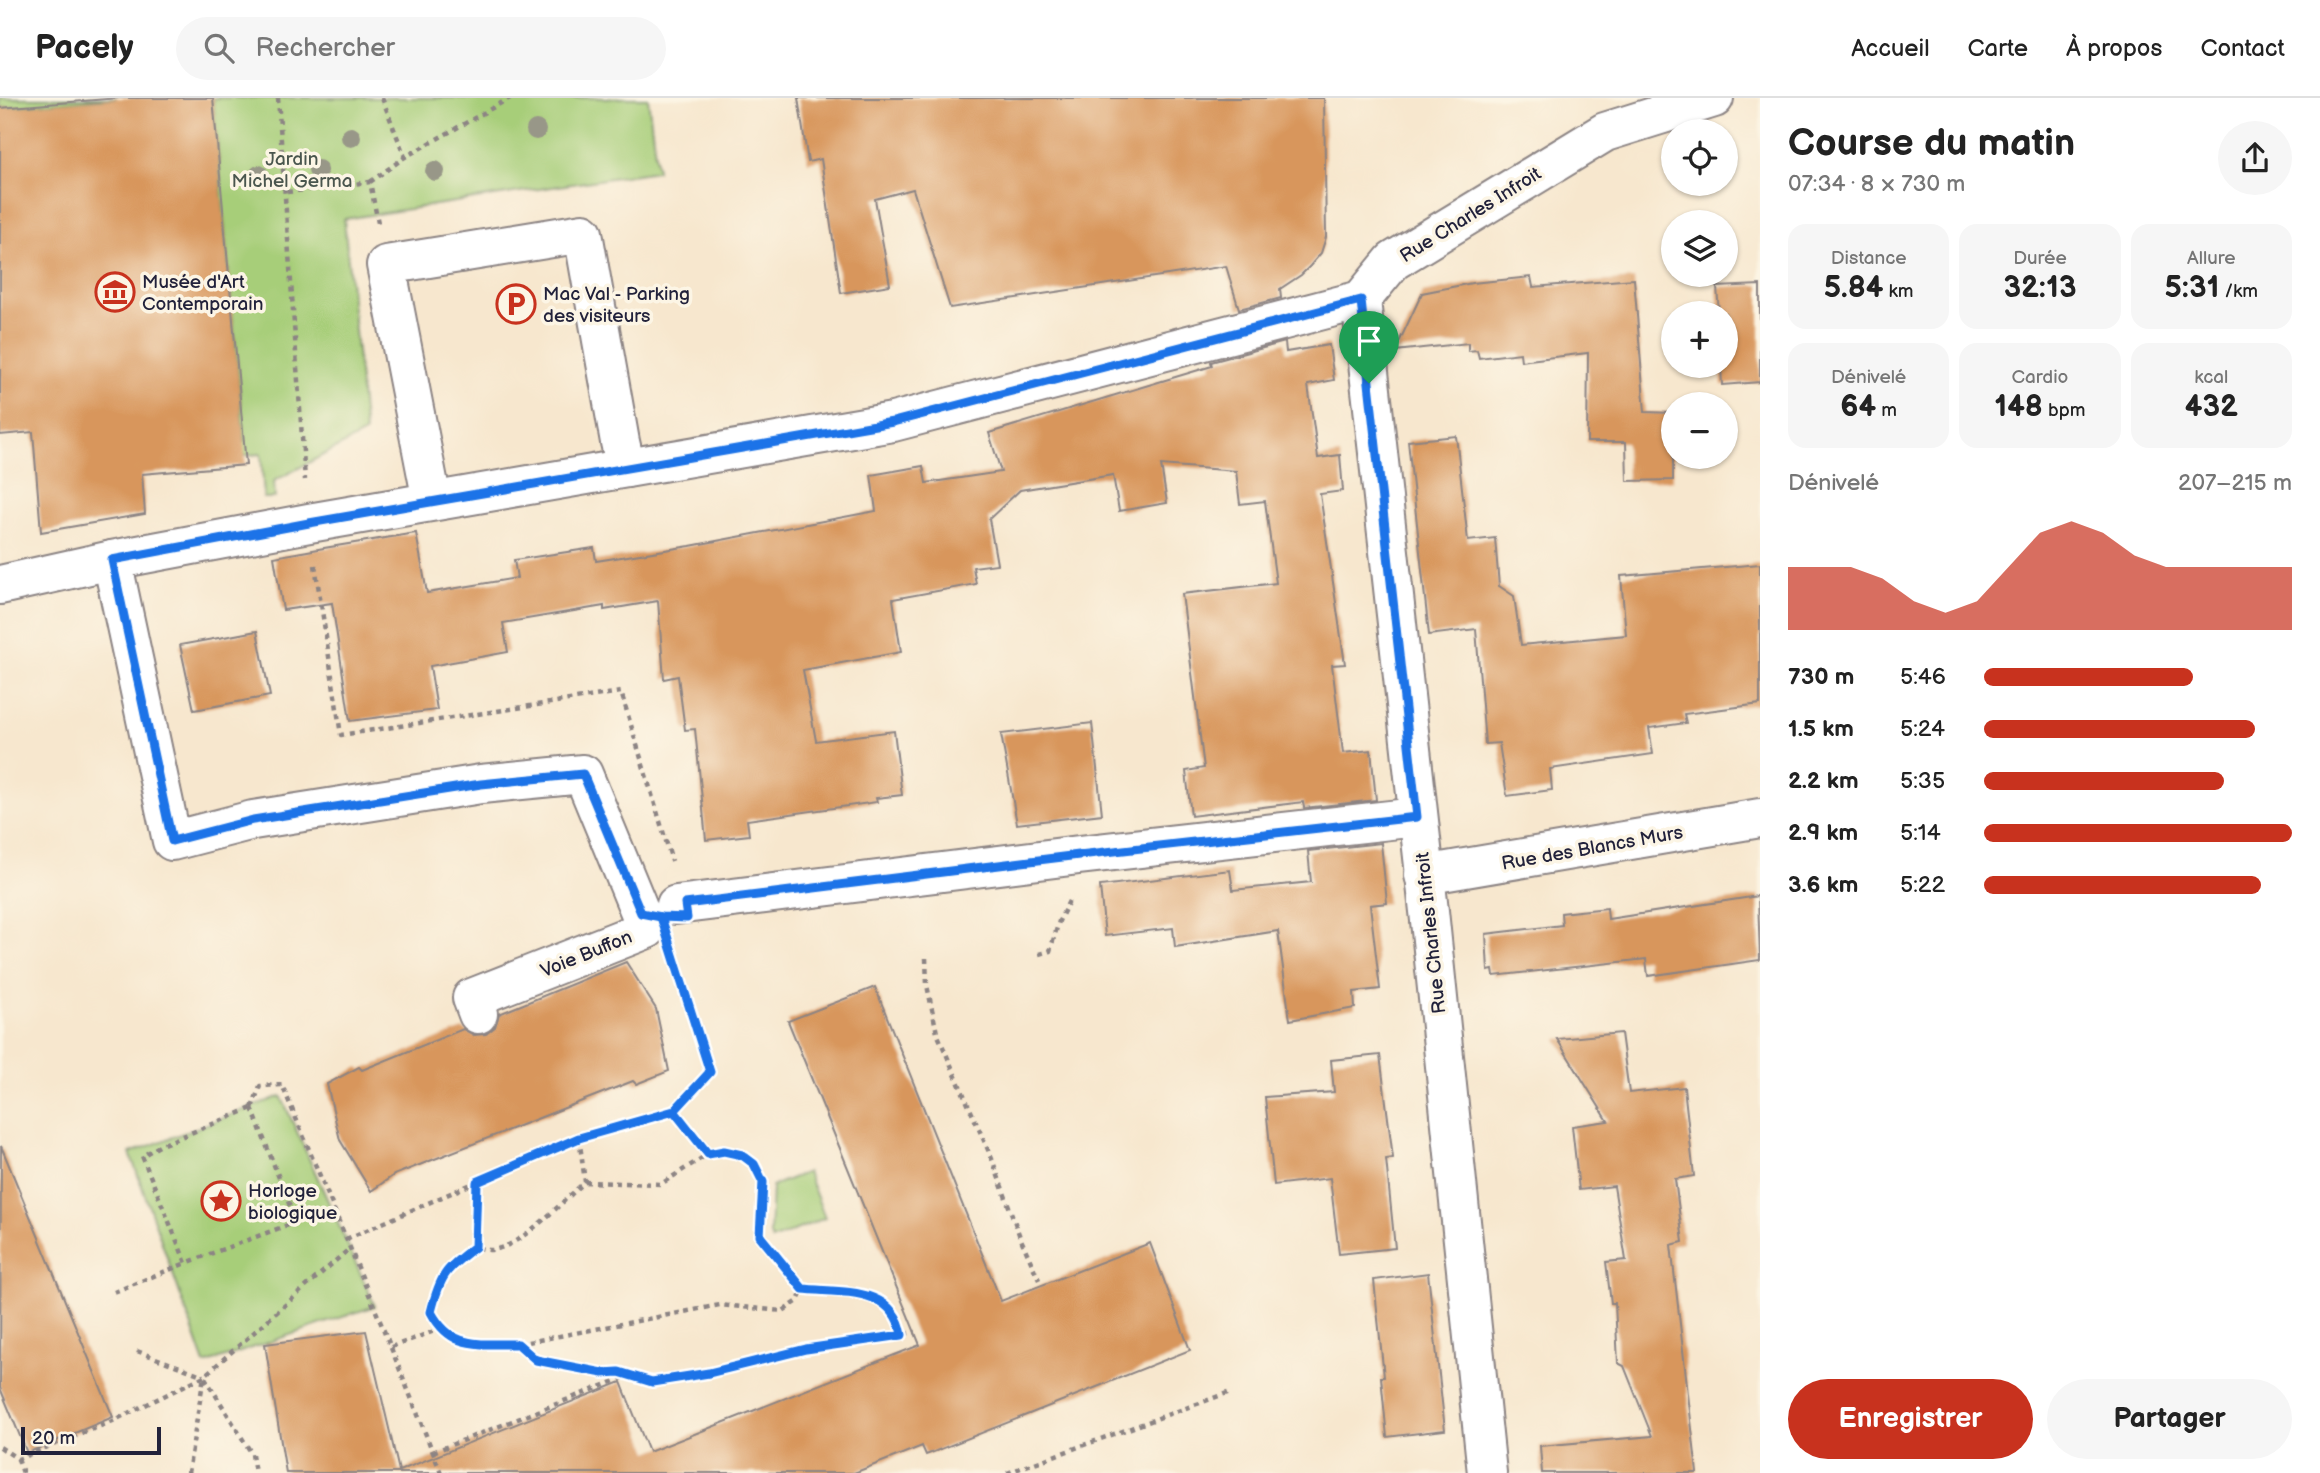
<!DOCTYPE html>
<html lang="fr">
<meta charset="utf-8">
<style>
body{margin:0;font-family:"Balsamiq Sans",sans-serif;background:#f6f6f6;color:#222;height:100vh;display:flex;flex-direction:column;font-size:26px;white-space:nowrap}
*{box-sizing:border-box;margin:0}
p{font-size:23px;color:#767676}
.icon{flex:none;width:38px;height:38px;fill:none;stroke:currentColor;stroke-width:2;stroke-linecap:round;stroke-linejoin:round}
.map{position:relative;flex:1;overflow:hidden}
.side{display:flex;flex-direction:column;background:#fff;width:560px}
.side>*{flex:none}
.fabs{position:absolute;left:1661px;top:21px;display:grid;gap:14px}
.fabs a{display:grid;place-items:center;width:77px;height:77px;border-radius:50%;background:#fff;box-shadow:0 2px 5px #0004;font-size:35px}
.scale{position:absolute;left:21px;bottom:18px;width:140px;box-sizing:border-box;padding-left:7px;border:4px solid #22223b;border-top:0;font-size:19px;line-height:24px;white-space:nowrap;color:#22223b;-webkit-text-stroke:5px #fcf5e5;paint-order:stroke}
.pin{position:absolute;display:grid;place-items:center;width:60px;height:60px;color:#fff;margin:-72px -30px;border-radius:50% 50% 50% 0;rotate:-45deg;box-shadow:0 0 7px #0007}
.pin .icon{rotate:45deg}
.round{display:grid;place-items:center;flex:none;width:74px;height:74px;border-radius:37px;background:#f6f6f6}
.headline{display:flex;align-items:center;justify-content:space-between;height:119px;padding:0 28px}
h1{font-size:38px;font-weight:700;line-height:52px}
.metrics{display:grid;grid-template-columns:repeat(3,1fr);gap:10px;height:119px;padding:7px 28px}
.metrics div{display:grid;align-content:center;border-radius:18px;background:#f6f6f6;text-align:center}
.metrics b{font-size:30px;font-weight:700}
.metrics small{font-size:19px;font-weight:400}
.metrics p{font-size:19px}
.chart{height:196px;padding:14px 28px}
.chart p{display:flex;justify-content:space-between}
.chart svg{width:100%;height:126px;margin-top:7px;fill:#c8321e;opacity:.7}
.cta{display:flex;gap:14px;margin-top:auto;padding:14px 28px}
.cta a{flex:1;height:80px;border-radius:42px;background:#c8321e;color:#fff;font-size:28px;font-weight:700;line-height:80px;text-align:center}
.cta a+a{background:#f6f6f6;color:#222}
ul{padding:0 28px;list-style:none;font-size:23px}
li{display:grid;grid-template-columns:112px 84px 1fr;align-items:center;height:52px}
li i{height:18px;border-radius:9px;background:#c8321e}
header{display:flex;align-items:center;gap:42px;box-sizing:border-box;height:98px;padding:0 35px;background:#fff;border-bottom:2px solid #e0e0e0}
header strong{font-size:33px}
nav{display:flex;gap:38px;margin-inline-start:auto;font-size:24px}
.search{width:490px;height:63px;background:#f6f6f6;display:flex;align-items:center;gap:18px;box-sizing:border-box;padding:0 24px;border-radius:38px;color:#767676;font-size:26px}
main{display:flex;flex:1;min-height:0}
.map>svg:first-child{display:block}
.green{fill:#a7ce79;stroke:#64785a;stroke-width:2}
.building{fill:#d8965b}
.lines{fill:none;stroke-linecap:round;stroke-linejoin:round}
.minor-casing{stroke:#8c8484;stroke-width:42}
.path{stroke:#8c8484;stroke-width:4.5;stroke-dasharray:5 5;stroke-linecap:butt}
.minor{stroke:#fff;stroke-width:38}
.tree{fill:#989788}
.route-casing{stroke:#fff;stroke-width:14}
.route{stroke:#1a73e8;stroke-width:9}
.labels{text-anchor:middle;stroke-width:7;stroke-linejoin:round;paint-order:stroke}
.park-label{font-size:19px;fill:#4a564e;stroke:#fcf5e5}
.street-label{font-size:19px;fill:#22223b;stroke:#fcf5e5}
.poi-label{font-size:19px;fill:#22223b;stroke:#fcf5e5;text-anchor:start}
</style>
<header>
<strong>Pacely</strong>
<div class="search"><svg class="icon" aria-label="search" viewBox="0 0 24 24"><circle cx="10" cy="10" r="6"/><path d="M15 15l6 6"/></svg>Rechercher</div>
<nav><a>Accueil</a><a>Carte</a><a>À propos</a><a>Contact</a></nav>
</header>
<main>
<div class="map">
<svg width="1760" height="1375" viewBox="0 0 1760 1375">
<rect width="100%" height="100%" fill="#fcf5e5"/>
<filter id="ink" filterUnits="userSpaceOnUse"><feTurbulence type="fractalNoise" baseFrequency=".0143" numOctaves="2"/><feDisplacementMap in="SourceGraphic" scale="14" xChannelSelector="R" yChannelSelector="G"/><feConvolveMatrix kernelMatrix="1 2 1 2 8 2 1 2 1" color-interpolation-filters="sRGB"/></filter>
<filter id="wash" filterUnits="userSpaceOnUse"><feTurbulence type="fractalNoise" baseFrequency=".00686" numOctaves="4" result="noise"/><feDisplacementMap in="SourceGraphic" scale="28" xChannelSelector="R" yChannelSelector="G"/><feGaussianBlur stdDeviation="1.57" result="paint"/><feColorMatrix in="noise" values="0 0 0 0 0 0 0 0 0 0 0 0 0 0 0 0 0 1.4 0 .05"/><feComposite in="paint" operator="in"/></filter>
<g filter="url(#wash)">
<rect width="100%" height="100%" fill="#f7e7ce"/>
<g class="green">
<polygon points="0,0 117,0 0,10"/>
<polygon points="213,0 648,0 657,73 344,121 365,335 274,383 275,400 264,400 261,356 236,358 244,343"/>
<polygon points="281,998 375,1208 205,1266 130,1055"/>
<polygon points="807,1074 825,1120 772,1142 770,1137 772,1088"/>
</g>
<g id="blocks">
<g class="building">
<polygon points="119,0 213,0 246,367 142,376 145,416 41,434 33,334 0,337 0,10"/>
<polygon points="798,0 1324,0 1326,139 1321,155 1310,168 1301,177 1280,191 1281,200 1239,211 1226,168 950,210 913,91 875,101 890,187 841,195 821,61 808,64"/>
<polygon points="1531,179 1533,189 1634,181 1645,314 1673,315 1673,382 1627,383 1626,344 1587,344 1588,255 1521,263 1520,255 1479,260 1477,252 1468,253 1468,245 1395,253 1422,195 1472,185"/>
<polygon points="1760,187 1760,284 1722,287 1721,268 1726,268 1726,215 1719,215 1717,189"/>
<polygon points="1285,244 1286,254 1329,247 1334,282 1308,287 1318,360 1340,357 1343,393 1320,396 1345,566 1332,567 1343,655 1371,652 1376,702 1304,710 1303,704 1191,718 1186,673 1204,670 1182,496 1276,485 1265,403 1240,406 1236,373 1161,367 1167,405 1119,413 1113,377 1020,392 989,421 997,466 973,469 976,486 893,501 901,554 803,572 816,643 894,633 902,697 876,700 877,704 747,722 749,737 706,742 695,631 685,632 678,578 664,581 658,503 604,512 604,508 503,525 508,554 430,568 437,612 350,623 332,505 283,512 274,459 324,450 416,435 427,495 517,480 514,462 594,450 596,463 690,448 876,413 871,377 923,368 926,385 1001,374 989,335 1212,268 1211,264"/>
<polygon points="1456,338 1468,443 1495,440 1499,488 1514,498 1521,547 1626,537 1621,478 1760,466 1760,606 1684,616 1686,625 1649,630 1653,656 1550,671 1552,692 1507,698 1499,645 1485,646 1476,531 1429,537 1408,343"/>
<polygon points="257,533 270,598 194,612 180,547"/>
<polygon points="1092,625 1102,716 1017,726 1001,636"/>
<polygon points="1381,745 1387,805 1370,807 1380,891 1354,894 1355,910 1290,922 1278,833 1175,849 1173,830 1105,838 1100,788 1230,772 1233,792 1311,784 1308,753"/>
<polygon points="1758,798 1760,862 1648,878 1646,861 1494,878 1493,872 1488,873 1486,836 1562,827 1561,815 1607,810 1608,821"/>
<polygon points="626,864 656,911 669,973 636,986 633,983 394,1077 371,1093 340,1042 327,986 359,969 362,972 463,931 474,937 486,936 495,929 499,916"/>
<polygon points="875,889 1001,1203 1150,1145 1190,1252 926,1357 922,1348 854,1375 286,1375 265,1246 366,1233 399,1373 621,1284 649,1354 920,1247 788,923"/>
<polygon points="1621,935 1629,995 1684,989 1694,1078 1675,1081 1683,1144 1671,1147 1697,1375 1542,1375 1540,1348 1652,1338 1624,1268 1618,1265 1615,1205 1611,1205 1606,1164 1626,1162 1614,1088 1579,1092 1572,1028 1608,1023 1557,941"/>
<polygon points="1380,957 1393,1060 1386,1061 1395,1150 1339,1156 1330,1080 1274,1087 1265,999 1334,994 1331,962"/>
<polygon points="1,1048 113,1319 27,1355 0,1290"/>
<polygon points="1428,1175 1445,1332 1387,1339 1381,1279 1384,1279 1374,1182"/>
</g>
</g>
</g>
<g filter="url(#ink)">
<use href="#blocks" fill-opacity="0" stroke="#8c8484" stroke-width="2"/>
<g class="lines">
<g class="minor-casing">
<g id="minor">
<polyline points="432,403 386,167 583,135 620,344 626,370"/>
<polyline points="112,462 172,743 253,722 481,686 583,676 647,831 472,900 478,916"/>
<polyline points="0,487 112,462 309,425 893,324 1361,202"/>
<polyline points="1424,777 1760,720"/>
<polyline points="676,807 1079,757 1417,719"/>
<polyline points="1487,1375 1429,813 1361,202 1393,163 1605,34 1714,0"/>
</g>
</g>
<g class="path">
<polyline points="278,0 305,382"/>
<polyline points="382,0 405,59 510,0"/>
<polyline points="370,84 405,59"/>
<polyline points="287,94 370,84 378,125"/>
<polyline points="315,467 341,637 621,594 672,763"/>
<polyline points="1039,856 1050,853 1059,823 1069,803"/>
<polyline points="926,860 927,887 937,935 992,1061 1020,1139 1039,1182"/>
<path d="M 675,863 L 710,974 L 674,1013 L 708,1056 L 724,1053 L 742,1057 L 754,1066 L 763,1084 L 760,1138 L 803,1191 C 842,1195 894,1189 902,1237"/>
<polygon points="252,1010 296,1124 186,1165 142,1058 161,1047"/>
<path d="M 252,1010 L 260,988 L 282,987 C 336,1116 390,1245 441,1375"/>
<path d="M 674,1013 L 579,1039 L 585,1084 C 562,1103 521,1150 491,1152 C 486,1152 480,1150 475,1149 C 445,1171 440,1178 431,1214 L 440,1231 L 461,1244 L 518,1246 L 720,1207 L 783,1213 L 798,1203 L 803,1191"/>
<polyline points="585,1084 661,1086 708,1056"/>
<polyline points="346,1141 579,1039"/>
<polyline points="475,1149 477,1084"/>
<polyline points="114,1194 186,1165"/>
<polyline points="518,1246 536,1262 603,1274 619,1274 652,1285 709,1275 806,1251 916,1234"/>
<polyline points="391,1249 440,1231"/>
<polyline points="137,1253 204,1278"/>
<polyline points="0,1349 18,1361 113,1323 204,1278 349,1151"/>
<polyline points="433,1354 628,1278"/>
<polyline points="18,1361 23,1375"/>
<polyline points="188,1375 204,1278 252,1356 255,1375"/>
<polyline points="1007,1375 1230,1294"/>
</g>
<use href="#minor" class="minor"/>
</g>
<g class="tree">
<circle cx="536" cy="32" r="10"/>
<circle cx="351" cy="39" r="10"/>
<circle cx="318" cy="72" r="10"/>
<circle cx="435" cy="73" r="10"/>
<circle cx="259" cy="77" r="10"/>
</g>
</g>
<g class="lines" filter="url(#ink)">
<g class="route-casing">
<path id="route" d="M 1369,285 L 1361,202 L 893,324 L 309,425 L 112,462 L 172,743 L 253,722 L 481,686 L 583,676 L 641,815 L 661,819 L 710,974 L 674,1013 L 579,1040 L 477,1084 L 475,1149 C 445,1171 440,1178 431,1214 C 452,1253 479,1245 518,1246 L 536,1262 L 603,1275 L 619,1274 L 652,1284 L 709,1275 L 806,1251 L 902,1237 C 894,1188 842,1195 803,1191 L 760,1138 L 763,1084 L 754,1066 L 742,1057 L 724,1053 L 708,1056 L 674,1013 L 710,974 L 661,819 L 687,820 L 685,806 L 1079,757 L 1417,719 L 1369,285"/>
</g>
<use href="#route" class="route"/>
</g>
<defs>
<g id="museum-ring" transform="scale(2.0125)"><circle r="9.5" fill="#fcf5e5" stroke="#c8321e" stroke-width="1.5"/><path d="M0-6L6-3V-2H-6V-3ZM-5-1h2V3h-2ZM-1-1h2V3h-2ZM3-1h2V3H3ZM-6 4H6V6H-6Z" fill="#c8321e"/></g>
<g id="parking-ring" transform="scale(2.0125)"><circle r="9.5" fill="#fcf5e5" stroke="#c8321e" stroke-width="1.5"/><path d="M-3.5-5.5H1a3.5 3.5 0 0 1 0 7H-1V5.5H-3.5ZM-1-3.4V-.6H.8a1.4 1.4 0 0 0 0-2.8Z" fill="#c8321e"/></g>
<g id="sight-ring" transform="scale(2.0125)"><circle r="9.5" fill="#fcf5e5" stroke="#c8321e" stroke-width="1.5"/><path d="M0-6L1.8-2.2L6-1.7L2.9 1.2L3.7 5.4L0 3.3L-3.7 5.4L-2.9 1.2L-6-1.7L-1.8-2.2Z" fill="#c8321e"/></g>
</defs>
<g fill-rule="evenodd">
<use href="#museum-ring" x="115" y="194"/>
<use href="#parking-ring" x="516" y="206"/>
<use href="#sight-ring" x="221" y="1103"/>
</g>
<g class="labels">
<g class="park-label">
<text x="292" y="67">Jardin<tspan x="292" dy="22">Michel Germa</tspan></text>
</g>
<g class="street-label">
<text transform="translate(1470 116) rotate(-32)" y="7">Rue Charles Infroit</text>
<text transform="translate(1592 749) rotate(-10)" y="7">Rue des Blancs Murs</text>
<text transform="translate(1430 835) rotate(-96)" y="7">Rue Charles Infroit</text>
<text transform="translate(586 855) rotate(-22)" y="7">Voie Buffon</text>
</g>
<g class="poi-label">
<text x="142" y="190">Musée d'Art<tspan x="142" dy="22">Contemporain</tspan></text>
<text x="543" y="202">Mac Val - Parking<tspan x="543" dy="22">des visiteurs</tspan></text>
<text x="248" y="1099">Horloge<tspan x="248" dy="22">biologique</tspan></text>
</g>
</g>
</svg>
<div class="fabs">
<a><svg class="icon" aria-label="locate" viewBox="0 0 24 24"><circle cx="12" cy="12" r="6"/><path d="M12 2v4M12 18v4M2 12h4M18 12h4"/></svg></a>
<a><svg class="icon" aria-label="layers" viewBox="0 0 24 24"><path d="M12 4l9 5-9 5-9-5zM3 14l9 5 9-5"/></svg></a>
<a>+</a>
<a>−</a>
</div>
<div class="scale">20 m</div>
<div class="pin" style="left:1369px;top:285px;background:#1e9e55"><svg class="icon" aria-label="arrive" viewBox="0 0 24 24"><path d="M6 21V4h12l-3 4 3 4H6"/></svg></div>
</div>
<section class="side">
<div class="headline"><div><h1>Course du matin</h1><p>07:34 · 8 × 730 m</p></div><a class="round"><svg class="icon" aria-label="share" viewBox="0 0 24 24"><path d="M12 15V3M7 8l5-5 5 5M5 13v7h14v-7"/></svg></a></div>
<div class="metrics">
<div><p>Distance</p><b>5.84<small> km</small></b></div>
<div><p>Durée</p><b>32:13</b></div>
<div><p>Allure</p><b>5:31<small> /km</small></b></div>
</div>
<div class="metrics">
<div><p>Dénivelé</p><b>64<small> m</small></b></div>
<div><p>Cardio</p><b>148<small> bpm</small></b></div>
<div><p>kcal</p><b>432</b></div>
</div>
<div class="chart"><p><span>Dénivelé</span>207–215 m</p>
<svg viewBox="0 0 160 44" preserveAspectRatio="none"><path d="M0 44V22L10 22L20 22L30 26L40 34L50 38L60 34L70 22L80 10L90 6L100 10L110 18L120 22L130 22L140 22L150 22L160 22V44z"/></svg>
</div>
<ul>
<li><b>730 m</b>5:46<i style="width:68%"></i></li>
<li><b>1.5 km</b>5:24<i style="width:88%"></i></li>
<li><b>2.2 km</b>5:35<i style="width:78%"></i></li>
<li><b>2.9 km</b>5:14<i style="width:100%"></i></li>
<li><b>3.6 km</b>5:22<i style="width:90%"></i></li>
</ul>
<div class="cta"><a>Enregistrer</a><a>Partager</a></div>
</section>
</main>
